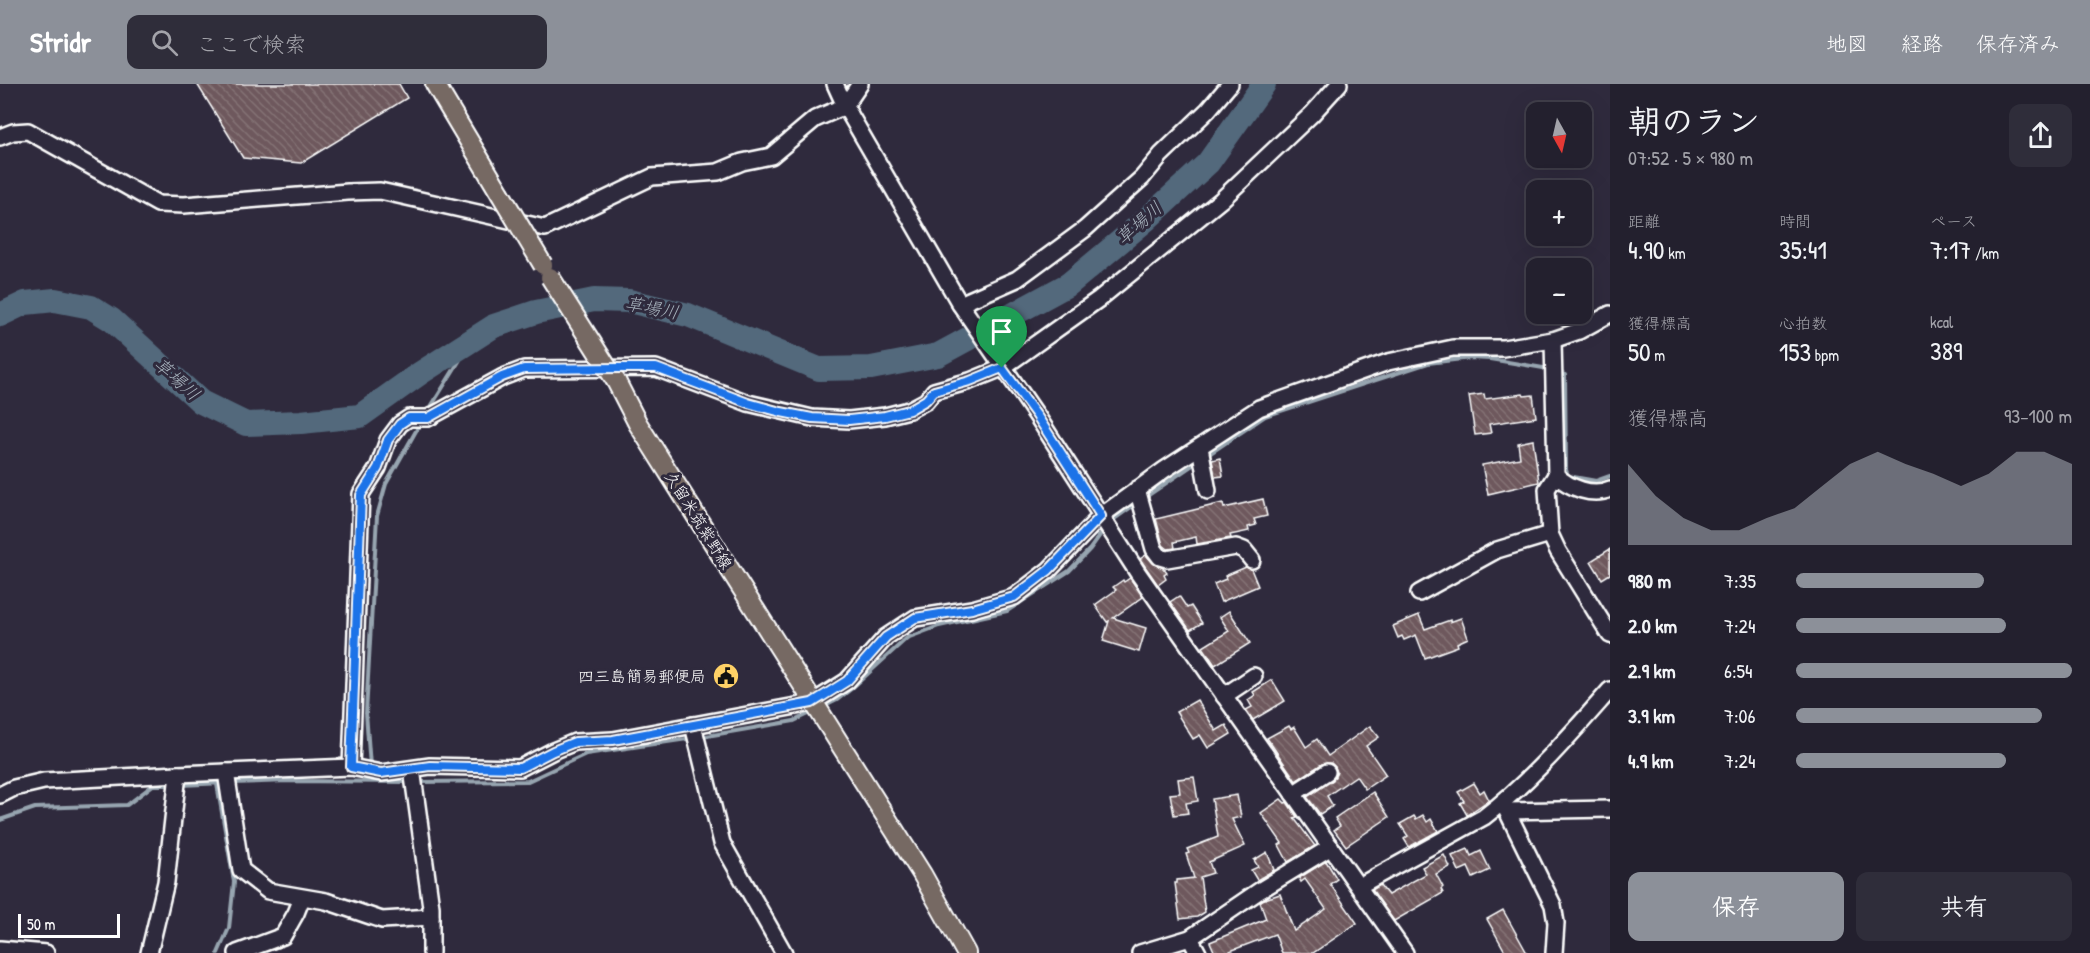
<!DOCTYPE html>
<html lang="ja">
<meta charset="utf-8">
<style>
body{margin:0;font-family:"Patrick Hand","Klee One",sans-serif;background:#2f2d3a;color:#f1f3f6;height:100vh;display:flex;flex-direction:column;font-size:22px;white-space:nowrap}
*{box-sizing:border-box;margin:0}
p{font-size:20px;color:#a3a3aa}
.icon{flex:none;width:33px;height:33px;fill:none;stroke:currentColor;stroke-width:2;stroke-linecap:round;stroke-linejoin:round}
.map{position:relative;flex:1;overflow:hidden}
.side{display:flex;flex-direction:column;background:#23202e;width:480px}
.side>*{flex:none}
.needle{width:39px;rotate:172deg}
.fabs{position:absolute;left:1526px;top:18px;display:grid;gap:12px}
.fabs a{display:grid;place-items:center;width:66px;height:66px;border-radius:12px;background:#23202e;box-shadow:0 6px 24px #0002,0 0 0 2px #403e4a;font-size:30px}
.scale{position:absolute;left:18px;bottom:15px;width:102px;box-sizing:border-box;padding-left:6px;border:3px solid #fff;border-top:0;font-size:16px;line-height:21px;white-space:nowrap;color:#fff;-webkit-text-stroke:4px #2f2a3d;paint-order:stroke}
.pin{position:absolute;display:grid;place-items:center;width:51px;height:51px;color:#fff;margin:-62px -26px;border-radius:50% 50% 50% 0;rotate:-45deg;box-shadow:0 0 6px #0007}
.pin .icon{rotate:45deg}
.round{display:grid;place-items:center;flex:none;width:63px;height:63px;border-radius:12px;background:#2f2d3a}
.summary{display:flex;align-items:center;justify-content:space-between;height:102px;padding:0 18px}
h1{font-size:33px;font-weight:600;line-height:45px}
.stats{display:grid;grid-template-columns:repeat(3,1fr);gap:9px;height:102px;padding:6px 18px}
.stats div{display:grid;align-content:center}
.stats b{font-size:26px;font-weight:600}
.stats small{font-size:16px;font-weight:400}
.stats p{font-size:16px}
.chart{height:168px;padding:12px 18px}
.chart p{display:flex;justify-content:space-between}
.chart svg{width:100%;height:108px;margin-top:6px;fill:#8c9099;opacity:.7}
.cta{display:flex;gap:12px;margin-top:auto;padding:12px 18px}
.cta a{flex:1;height:69px;border-radius:12px;background:#8c9099;color:#fff;font-size:24px;font-weight:600;line-height:69px;text-align:center}
.cta a+a{background:#2f2d3a;color:#f1f3f6}
ul{padding:0 18px;list-style:none;font-size:20px}
li{display:grid;grid-template-columns:96px 72px 1fr;align-items:center;height:45px}
li i{height:15px;border-radius:8px;background:#8c9099}
header{display:flex;align-items:center;gap:36px;box-sizing:border-box;height:84px;padding:0 30px;background:#8c9099;color:#fff}
header strong{font-size:28px}
nav{display:flex;gap:33px;margin-inline-start:auto;font-size:21px}
.search{width:420px;height:54px;background:#2f2d3a;display:flex;align-items:center;gap:15px;box-sizing:border-box;padding:0 21px;border-radius:12px;color:#a3a3aa;font-size:22px}
main{display:flex;flex:1;min-height:0}
.map>svg:first-child{display:block}
.lines{fill:none;stroke-linecap:round;stroke-linejoin:round}
.stream{stroke:#97a5b0;stroke-width:4}
.river{stroke:#52697c;stroke-width:24}
.building{fill:url(#building-back-hatch);stroke:#fff;stroke-width:1.5}
.minor-casing{stroke:#fff;stroke-width:20}
.major-casing{stroke:#fff;stroke-width:22}
.minor{stroke:#2f2a3d;stroke-width:15}
.major{stroke:#766964;stroke-width:18}
.major-bridge-casing{stroke:#fff;stroke-width:22;stroke-linecap:butt}
.major-bridge{stroke:#766964;stroke-width:18}
.route-casing{stroke:#fff;stroke-width:12}
.route{stroke:#1a73e8;stroke-width:8}
.labels{text-anchor:middle;stroke-width:6;stroke-linejoin:round;paint-order:stroke}
.street-label{font-size:16px;fill:#fff;stroke:#2f2a3d}
.poi-label{font-size:16px;fill:#fff;stroke:#2f2a3d;text-anchor:end}
.water-label{font-size:18px;font-style:italic;fill:#a8b4be;stroke:#2f2a3d}
</style>
<header>
<strong>Stridr</strong>
<div class="search"><svg class="icon" aria-label="search" viewBox="0 0 24 24"><circle cx="10" cy="10" r="6"/><path d="M15 15l6 6"/></svg>ここで検索</div>
<nav><a>地図</a><a>経路</a><a>保存済み</a></nav>
</header>
<main>
<div class="map">
<svg width="1610" height="869" viewBox="0 0 1610 869">
<defs>
<pattern id="building-back-hatch" width="6" height="6" patternUnits="userSpaceOnUse" patternTransform="scale(1.5)"><rect width="6" height="6" fill="#6e595d"/><path d="M-1 5l2 2M0 0l6 6M5-1l2 2" fill="none" stroke="#847275"/></pattern>
</defs>
<rect width="100%" height="100%" fill="#2f2a3d"/>
<filter id="ink" filterUnits="userSpaceOnUse"><feTurbulence type="fractalNoise" baseFrequency=".0167" numOctaves="2"/><feDisplacementMap in="SourceGraphic" scale="12" xChannelSelector="R" yChannelSelector="G"/><feConvolveMatrix kernelMatrix="1 2 1 2 8 2 1 2 1" color-interpolation-filters="sRGB"/></filter>
<g filter="url(#ink)">
<g class="lines">
<g class="stream">
<polyline points="1558,289 1565,291 1566,386 1568,392 1596,397 1610,392"/>
<polyline points="427,329 471,258"/>
<polyline points="1206,372 1265,332 1428,279 1471,274 1490,275 1549,285"/>
<polyline points="1144,414 1197,378"/>
<polyline points="1110,438 1138,418"/>
<polyline points="823,623 837,616 851,605 907,554 939,542 1007,527 1069,487 1090,465 1105,444"/>
<polyline points="701,653 794,637 813,628"/>
<polyline points="370,682 366,629 377,432 386,400 421,338"/>
<polyline points="418,698 528,697 586,670 694,654"/>
<polyline points="232,699 288,697 410,698"/>
<polyline points="217,700 234,798 229,844 218,869"/>
<polyline points="181,701 224,699"/>
<polyline points="0,736 35,724 127,721 153,701 173,701"/>
</g>
<polyline class="river" points="0,231 25,219 55,216 91,223 112,236 201,318 246,340 301,338 360,332 419,290 494,242 536,228 594,216 629,217 688,231 819,285 871,284 938,271 1069,200 1147,135 1208,79 1264,0"/>
</g>
<g class="building">
<polygon points="197,0 399,0 407,14 301,79 243,74"/>
<polygon points="1484,310 1485,315 1523,310 1524,312 1533,311 1536,333 1489,340 1491,349 1475,351 1469,312"/>
<polygon points="1533,356 1539,398 1488,410 1482,381 1520,374 1518,359"/>
<polygon points="1220,374 1223,392 1215,393 1212,376"/>
<polygon points="1263,415 1267,432 1254,435 1256,441 1248,443 1249,447 1230,451 1231,454 1197,460 1196,453 1174,458 1175,464 1168,465 1163,461 1156,435 1223,419 1224,424"/>
<polygon points="1610,465 1610,490 1602,495 1591,477"/>
<polygon points="1146,471 1153,479 1163,484 1167,489 1164,491 1166,495 1158,501 1140,475"/>
<polygon points="1246,483 1251,485 1258,502 1221,518 1214,500 1226,495 1225,492"/>
<polygon points="1130,494 1143,513 1113,534 1146,544 1139,568 1103,557 1109,537 1107,538 1095,521 1116,506 1113,503 1123,496 1124,498"/>
<polygon points="1179,512 1187,524 1191,522 1202,539 1190,546 1170,518"/>
<polygon points="1229,527 1250,559 1215,581 1203,563 1229,547 1220,533"/>
<polygon points="1419,531 1425,545 1450,536 1450,538 1461,534 1468,554 1457,559 1458,562 1425,574 1416,551 1404,556 1402,552 1398,554 1393,542"/>
<polygon points="1272,596 1285,617 1253,636 1246,626 1252,623 1248,616 1255,611 1253,608"/>
<polygon points="1197,616 1216,647 1226,641 1231,650 1208,664 1200,651 1193,655 1176,628"/>
<polygon points="1289,642 1291,645 1294,643 1306,663 1317,655 1328,672 1370,642 1379,653 1366,662 1386,691 1365,705 1356,692 1327,712 1333,722 1320,730 1307,713 1333,696 1337,688 1335,683 1331,679 1322,680 1296,697 1267,654"/>
<polygon points="1194,693 1198,717 1186,719 1188,729 1174,731 1170,710 1180,709 1178,695"/>
<polygon points="1474,699 1480,709 1484,706 1489,716 1467,731 1460,719 1464,717 1458,708"/>
<polygon points="1373,708 1389,733 1346,762 1334,746 1340,742 1335,734"/>
<polygon points="1237,711 1241,733 1232,735 1245,762 1209,778 1213,789 1200,793 1205,828 1197,833 1180,835 1175,799 1177,799 1177,796 1194,794 1186,770 1189,769 1187,765 1218,753 1212,715"/>
<polygon points="1281,715 1285,719 1287,718 1297,733 1294,734 1315,762 1288,778 1279,761 1282,759 1261,729"/>
<polygon points="1423,731 1427,738 1431,735 1438,747 1409,763 1404,755 1408,752 1400,740 1414,732 1416,735"/>
<polygon points="1468,765 1471,772 1481,767 1490,786 1473,794 1468,783 1459,787 1452,772"/>
<polygon points="1267,768 1274,786 1257,796 1251,786 1258,783 1254,776"/>
<polygon points="1444,771 1450,783 1436,790 1443,803 1441,805 1443,809 1394,837 1372,806 1380,801 1388,811 1426,790 1422,783"/>
<polygon points="1326,777 1337,795 1330,800 1357,839 1313,869 1282,869 1275,850 1230,867 1230,869 1215,869 1210,858 1266,835 1260,818 1262,816 1280,810 1294,847 1326,825 1305,795 1301,798 1299,794"/>
<polygon points="1503,826 1527,869 1506,869 1487,835"/>
</g>
<g class="lines">
<g class="minor-casing">
<g id="minor">
<polyline points="835,0 845,22 960,220 1037,332 1138,489 1405,869"/>
<polyline points="0,53 13,48 28,47 158,120 184,121 348,108 380,107 545,144 652,93 718,88 742,78 771,72 815,35 845,22 860,0"/>
<polyline points="960,220 1017,195 1085,145 1142,94 1161,71 1208,26 1230,0"/>
<polyline points="1553,256 1556,391 1547,405 1550,450 1558,467 1610,551"/>
<polyline points="1200,363 1208,407"/>
<path d="M 1556,391 C 1569,404 1593,413 1610,405"/>
<polyline points="1137,405 1154,465 1160,473 1167,475 1236,463 1244,466 1252,476"/>
<polyline points="1419,509 1497,466 1550,450"/>
<polyline points="1224,612 1254,592"/>
<polyline points="693,641 722,759 784,869"/>
<polyline points="351,683 361,410 378,384 388,356 400,340 409,334 428,334 503,293 524,285 656,284 748,319 812,334 849,336 885,332 909,326 926,317 934,307 970,297 1002,284 1099,215 1221,116 1312,30 1339,0"/>
<polyline points="412,685 431,823 431,869"/>
<polyline points="226,688 241,786 268,807 326,817 382,836 431,833"/>
<polyline points="1293,710 1327,688"/>
<polyline points="0,711 14,704 44,697 178,690 351,683 381,689 430,682 520,684 553,667 575,658 613,656 812,619 847,597 886,553 915,534 972,525 1014,513 1049,486 1101,432 1164,386 1259,324 1388,278 1453,264 1503,264 1553,256 1579,247 1610,230"/>
<polyline points="1503,719 1553,821 1556,839 1554,869"/>
<polyline points="1509,727 1610,725"/>
<path d="M 1359,802 L 1484,733 C 1531,697 1571,650 1610,606"/>
<polyline points="1190,854 1198,869"/>
<polyline points="0,865 46,869"/>
<polyline points="149,869 166,798 178,690"/>
<polyline points="237,869 283,852 296,829 302,814"/>
<polyline points="1140,869 1190,854 1259,807 1331,763"/>
</g>
</g>
<g class="major-casing">
<g id="major">
<polyline points="435,0 500,109"/>
<polyline points="616,297 638,340 922,790 966,869"/>
</g>
</g>
<use href="#minor" class="minor"/>
<use href="#major" class="major"/>
<g class="major-bridge-casing">
<g id="major-bridge">
<polyline points="500,109 543,181"/>
<polyline points="550,193 616,297"/>
</g>
</g>
<use href="#major-bridge" class="major-bridge"/>
</g>
</g>
<g class="lines" filter="url(#ink)">
<g class="route-casing">
<polygon id="route" points="620,284 656,284 748,319 781,328 812,334 849,336 885,332 909,326 926,316 934,307 970,297 1002,284 1037,332 1101,432 1049,486 1014,513 972,525 915,534 886,553 847,597 812,619 613,656 575,658 553,667 520,684 430,682 381,689 351,683 361,411 378,384 388,356 400,340 409,334 428,334 502,293 524,285"/>
</g>
<use href="#route" class="route"/>
</g>
<defs>
<g id="civic-disc" transform="scale(1.35)"><circle r="9.5" fill="#ffd166" stroke="#2f2a3d"/><path d="M-.6-6.5H3V-4.5H.6V-3L4-1V1h2V6H-6V1h2V-1L-.6-3ZM-1.2 2.5V6h2.4V2.5Z" fill="#111"/></g>
</defs>
<g fill-rule="evenodd">
<use href="#civic-disc" x="726" y="592"/>
</g>
<g class="labels">
<g class="street-label">
<text transform="translate(699 436) rotate(58)" y="6">久留米筑紫野線</text>
</g>
<g class="poi-label">
<text x="706" y="598">四三島簡易郵便局</text>
</g>
<g class="water-label">
<text transform="translate(1139 139) rotate(-41)" y="6">草場川</text>
<text transform="translate(652 224) rotate(11)" y="6">草場川</text>
<text transform="translate(177 295) rotate(42)" y="6">草場川</text>
</g>
</g>
</svg>
<div class="fabs">
<a><svg class="needle" viewBox="-14 -14 28 28"><path d="M0-13l5 13h-10z" fill="#e53935"/><path d="M0 13l5-13h-10z" fill="#a3a3aa"/></svg></a>
<a>+</a>
<a>−</a>
</div>
<div class="scale">50 m</div>
<div class="pin" style="left:1002px;top:284px;background:#1e9e55"><svg class="icon" aria-label="arrive" viewBox="0 0 24 24"><path d="M6 21V4h12l-3 4 3 4H6"/></svg></div>
</div>
<section class="side">
<div class="summary"><div><h1>朝のラン</h1><p>07:52 · 5 × 980 m</p></div><a class="round"><svg class="icon" aria-label="share" viewBox="0 0 24 24"><path d="M12 15V3M7 8l5-5 5 5M5 13v7h14v-7"/></svg></a></div>
<div class="stats">
<div><p>距離</p><b>4.90<small> km</small></b></div>
<div><p>時間</p><b>35:41</b></div>
<div><p>ペース</p><b>7:17<small> /km</small></b></div>
</div>
<div class="stats">
<div><p>獲得標高</p><b>50<small> m</small></b></div>
<div><p>心拍数</p><b>153<small> bpm</small></b></div>
<div><p>kcal</p><b>389</b></div>
</div>
<div class="chart"><p><span>獲得標高</span>93–100 m</p>
<svg viewBox="0 0 160 44" preserveAspectRatio="none"><path d="M0 44V11L10 24L20 33L30 38L40 38L50 33L60 29L70 20L80 11L90 6L100 11L110 15L120 20L130 15L140 6L150 6L160 11V44z"/></svg>
</div>
<ul>
<li><b>980 m</b>7:35<i style="width:68%"></i></li>
<li><b>2.0 km</b>7:24<i style="width:76%"></i></li>
<li><b>2.9 km</b>6:54<i style="width:100%"></i></li>
<li><b>3.9 km</b>7:06<i style="width:89%"></i></li>
<li><b>4.9 km</b>7:24<i style="width:76%"></i></li>
</ul>
<div class="cta"><a>保存</a><a>共有</a></div>
</section>
</main>
